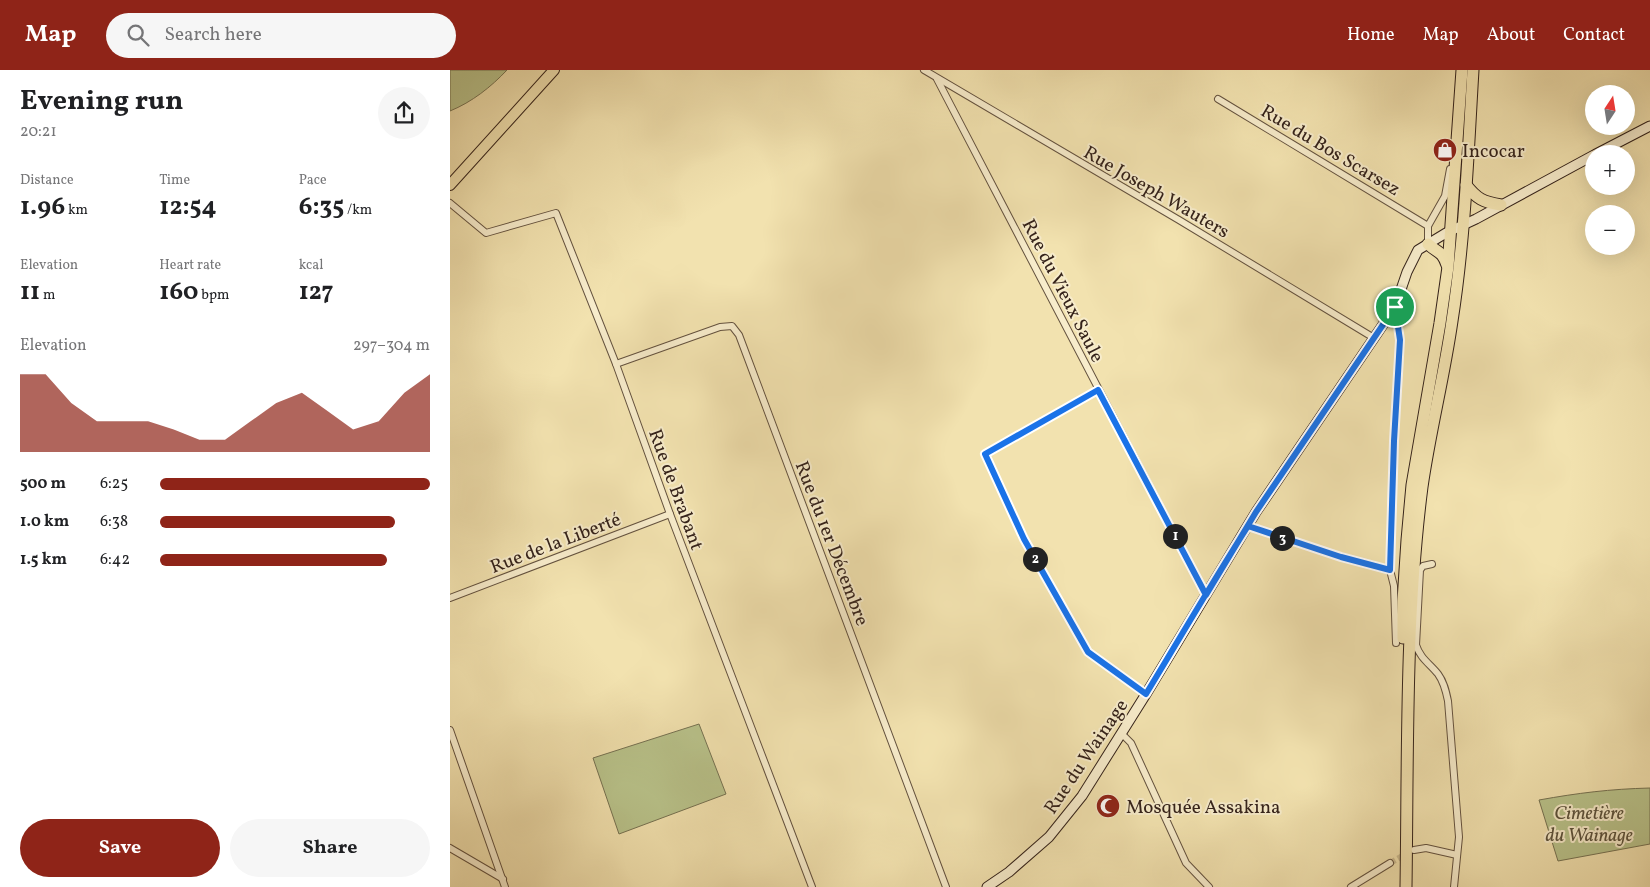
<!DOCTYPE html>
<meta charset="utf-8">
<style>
body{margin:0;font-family:Vollkorn,serif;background:#f6f6f6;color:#202124;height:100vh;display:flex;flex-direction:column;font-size:19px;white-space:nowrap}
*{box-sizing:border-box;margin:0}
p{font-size:16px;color:#757577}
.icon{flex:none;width:28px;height:28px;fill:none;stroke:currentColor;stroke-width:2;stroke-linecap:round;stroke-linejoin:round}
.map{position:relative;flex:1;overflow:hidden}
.drawer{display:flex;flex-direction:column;background:#fff;width:450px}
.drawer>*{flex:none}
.needle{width:32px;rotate:12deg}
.controls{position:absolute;left:1135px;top:15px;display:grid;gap:10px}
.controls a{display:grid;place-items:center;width:50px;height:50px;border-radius:50%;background:#fff;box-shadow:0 5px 20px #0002;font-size:25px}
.pin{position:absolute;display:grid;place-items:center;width:42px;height:42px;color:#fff;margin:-21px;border:2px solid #fff;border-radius:50%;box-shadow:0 1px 5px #0007}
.km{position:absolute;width:25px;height:25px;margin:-12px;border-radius:50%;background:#222;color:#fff;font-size:14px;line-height:25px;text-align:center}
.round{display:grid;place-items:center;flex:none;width:52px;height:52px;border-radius:26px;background:#f6f6f6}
.overview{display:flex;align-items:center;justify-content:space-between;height:85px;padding:0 20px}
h1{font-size:28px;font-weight:700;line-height:38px}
.stats{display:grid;grid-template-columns:repeat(3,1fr);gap:8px;height:85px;padding:5px 20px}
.stats div{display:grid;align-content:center}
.stats b{font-size:25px;font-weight:700}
.stats small{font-size:14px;font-weight:400}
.stats p{font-size:14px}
.chart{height:140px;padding:10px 20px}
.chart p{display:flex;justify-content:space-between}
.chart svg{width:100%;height:90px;margin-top:5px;fill:#8f2418;opacity:.7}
.primary-button{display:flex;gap:10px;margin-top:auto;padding:10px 20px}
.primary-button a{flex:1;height:58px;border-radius:30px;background:#8f2418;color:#fff;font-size:20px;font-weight:700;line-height:58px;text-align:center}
.primary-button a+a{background:#f6f6f6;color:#202124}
ul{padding:0 20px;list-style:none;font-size:16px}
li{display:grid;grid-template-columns:80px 60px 1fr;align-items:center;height:38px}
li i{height:12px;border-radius:6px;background:#8f2418}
header{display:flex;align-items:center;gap:30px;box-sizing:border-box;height:70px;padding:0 25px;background:#8f2418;color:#fff}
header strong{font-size:24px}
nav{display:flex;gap:28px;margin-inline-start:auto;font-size:18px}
.search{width:350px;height:45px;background:#f6f6f6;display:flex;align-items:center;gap:12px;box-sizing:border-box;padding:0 18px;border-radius:28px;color:#757577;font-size:19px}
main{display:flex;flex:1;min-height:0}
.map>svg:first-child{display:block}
.green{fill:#b9c38b;stroke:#767252}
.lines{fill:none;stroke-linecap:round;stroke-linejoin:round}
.street-tunnel{stroke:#ccbc91;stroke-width:6;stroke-dasharray:6 3;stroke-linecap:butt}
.street-casing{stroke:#64523f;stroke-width:8}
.secondary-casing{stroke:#34221a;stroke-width:11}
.primary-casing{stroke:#34221a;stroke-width:12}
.highway-casing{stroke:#34221a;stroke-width:13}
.street{stroke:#f7eccb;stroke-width:6}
.secondary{stroke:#f7eccb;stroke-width:9}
.primary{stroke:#f2e2af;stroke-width:10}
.highway{stroke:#f2e2af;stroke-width:11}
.route-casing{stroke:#fff;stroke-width:10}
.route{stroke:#1a73e8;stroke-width:6}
.labels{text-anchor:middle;stroke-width:4;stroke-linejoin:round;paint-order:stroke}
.street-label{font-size:19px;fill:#34221a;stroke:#f7eccb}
.poi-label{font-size:19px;fill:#34221a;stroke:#f7eccb;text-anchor:start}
.park-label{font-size:19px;font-style:italic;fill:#5c523c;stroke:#f7eccb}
</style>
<header>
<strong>Map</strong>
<div class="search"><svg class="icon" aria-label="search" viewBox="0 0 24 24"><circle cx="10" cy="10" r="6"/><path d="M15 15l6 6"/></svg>Search here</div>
<nav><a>Home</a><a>Map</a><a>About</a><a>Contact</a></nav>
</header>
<main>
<section class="drawer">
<div class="overview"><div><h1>Evening run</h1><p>20:21</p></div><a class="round"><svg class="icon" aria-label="share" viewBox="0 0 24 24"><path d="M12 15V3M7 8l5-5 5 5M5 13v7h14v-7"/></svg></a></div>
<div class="stats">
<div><p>Distance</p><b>1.96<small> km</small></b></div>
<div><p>Time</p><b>12:54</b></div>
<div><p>Pace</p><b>6:35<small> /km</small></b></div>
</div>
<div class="stats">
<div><p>Elevation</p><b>11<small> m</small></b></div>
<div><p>Heart rate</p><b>160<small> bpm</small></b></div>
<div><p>kcal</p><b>127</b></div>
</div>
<div class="chart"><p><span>Elevation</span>297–304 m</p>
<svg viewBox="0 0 160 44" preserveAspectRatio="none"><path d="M0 44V6L10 6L20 20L30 29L40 29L50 29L60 33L70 38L80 38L90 29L100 20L110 15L120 24L130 33L140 29L150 15L160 6V44z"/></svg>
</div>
<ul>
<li><b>500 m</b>6:25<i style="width:100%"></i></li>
<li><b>1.0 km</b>6:38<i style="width:87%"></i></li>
<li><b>1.5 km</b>6:42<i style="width:84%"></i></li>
</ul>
<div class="primary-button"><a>Save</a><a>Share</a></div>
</section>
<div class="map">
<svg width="1200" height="817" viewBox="0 0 1200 817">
<rect width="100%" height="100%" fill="#f2e2af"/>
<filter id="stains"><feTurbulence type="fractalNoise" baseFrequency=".004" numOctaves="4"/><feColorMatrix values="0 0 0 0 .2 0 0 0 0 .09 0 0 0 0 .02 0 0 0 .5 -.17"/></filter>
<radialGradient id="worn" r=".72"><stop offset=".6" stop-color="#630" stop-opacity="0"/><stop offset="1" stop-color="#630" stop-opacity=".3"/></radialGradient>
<g class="green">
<path d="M 0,0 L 57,0 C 41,17 22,32 0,41 Z"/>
<polygon points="249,654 276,724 169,764 143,688"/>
<path d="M 1200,718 L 1200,774 L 1108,791 L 1089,730 C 1128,723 1160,719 1200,718 Z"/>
</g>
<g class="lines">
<polyline class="street-tunnel" points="940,793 958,783"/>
<g class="street-casing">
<g id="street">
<polyline points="474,0 729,150 924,268"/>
<polyline points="487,9 756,525"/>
<polyline points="768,29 978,156"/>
<polyline points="0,133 36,163 106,143 166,294 220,444 362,817"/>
<polyline points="978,174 978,156 995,126 1000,99"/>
<polyline points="945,237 950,270 944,371 940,500 944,516 946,573"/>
<polyline points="166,294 270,257 282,256 289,265 496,817"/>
<polyline points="648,320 535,384 574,469 638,582 696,624"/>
<polyline points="798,456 891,487 940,500"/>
<path d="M 982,494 L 973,496 L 970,500 L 966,575 C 970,588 980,594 988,604 C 994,612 996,621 998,631 L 1009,767 L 1004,817"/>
<polyline points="0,528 220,444"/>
<polyline points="0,660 55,817"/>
<polyline points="671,663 681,673 736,793 759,817"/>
<polyline points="0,778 53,809"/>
<polyline points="964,780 976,778 1007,785"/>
<polyline points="901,817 940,793"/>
</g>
</g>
<g class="secondary-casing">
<g id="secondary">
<polyline points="1146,84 1200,56"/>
<polyline points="537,817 559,802 599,767 632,726 696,624 806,442 945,237 957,202 968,180 996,163 1026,149 1144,85"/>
</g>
</g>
<g class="primary-casing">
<polyline id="primary" points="0,115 104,0"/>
</g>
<g class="highway-casing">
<g id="highway">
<path d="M 1016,115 C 1027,129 1033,132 1051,135"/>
<path d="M 978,174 C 987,183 992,180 997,195"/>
<polyline points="953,568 953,531 957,470 962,415 990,253 998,197 1012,0"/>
<path d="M 956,817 C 958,684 955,549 972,417 C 980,361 994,307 1002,251 C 1015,168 1018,83 1023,0"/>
</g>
</g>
<use href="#street" class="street"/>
<use href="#secondary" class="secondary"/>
<use href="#primary" class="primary"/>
<use href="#highway" class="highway"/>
</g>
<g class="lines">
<g class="route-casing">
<path id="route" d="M 945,237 L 806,442 L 756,525 L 648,320 L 535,384 L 574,469 L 638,582 L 696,624 C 730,568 763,511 798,456 L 891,487 L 940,500 L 944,371 L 950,270 L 945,237"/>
</g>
<use href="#route" class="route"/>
</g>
<defs>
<g id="shop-disc" transform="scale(1.25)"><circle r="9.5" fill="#8f2418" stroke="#f7eccb"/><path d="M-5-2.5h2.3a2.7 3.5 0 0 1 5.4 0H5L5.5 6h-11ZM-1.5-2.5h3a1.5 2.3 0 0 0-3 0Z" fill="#fff"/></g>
<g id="mosque-disc" transform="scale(1.25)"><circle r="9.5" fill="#8f2418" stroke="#f7eccb"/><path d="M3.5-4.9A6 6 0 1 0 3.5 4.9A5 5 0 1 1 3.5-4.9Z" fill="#fff"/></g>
</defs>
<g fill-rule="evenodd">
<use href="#shop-disc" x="995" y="80"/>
<use href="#mosque-disc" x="658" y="736"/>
</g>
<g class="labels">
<g class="street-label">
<text transform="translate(881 79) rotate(31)" y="7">Rue du Bos Scarsez</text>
<text transform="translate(707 121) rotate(30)" y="7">Rue Joseph Wauters</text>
<text transform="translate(614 220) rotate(63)" y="7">Rue du Vieux Saule</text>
<text transform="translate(227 419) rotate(70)" y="7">Rue de Brabant</text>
<text transform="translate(105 472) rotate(-21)" y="7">Rue de la Liberté</text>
<text transform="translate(383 473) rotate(69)" y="7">Rue du 1er Décembre</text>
<text transform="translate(635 686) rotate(-56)" y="7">Rue du Wainage</text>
</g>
<g class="poi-label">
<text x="1012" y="87">Incocar</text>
<text x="676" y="743">Mosquée Assakina</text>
</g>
<g class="park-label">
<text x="1139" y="749">Cimetière<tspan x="1139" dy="22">du Wainage</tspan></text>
</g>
</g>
<rect width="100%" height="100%" filter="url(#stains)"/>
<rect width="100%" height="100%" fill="url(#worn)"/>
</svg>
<div class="controls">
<a><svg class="needle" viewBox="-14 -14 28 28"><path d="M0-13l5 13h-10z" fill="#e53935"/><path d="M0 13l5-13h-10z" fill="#757577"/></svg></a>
<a>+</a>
<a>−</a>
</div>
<div class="pin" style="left:945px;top:237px;background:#1e9e55"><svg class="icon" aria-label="arrive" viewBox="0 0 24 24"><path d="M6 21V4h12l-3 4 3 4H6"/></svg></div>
<b class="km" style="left:725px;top:466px">1</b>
<b class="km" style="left:585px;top:489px">2</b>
<b class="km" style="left:832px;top:468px">3</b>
</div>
</main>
